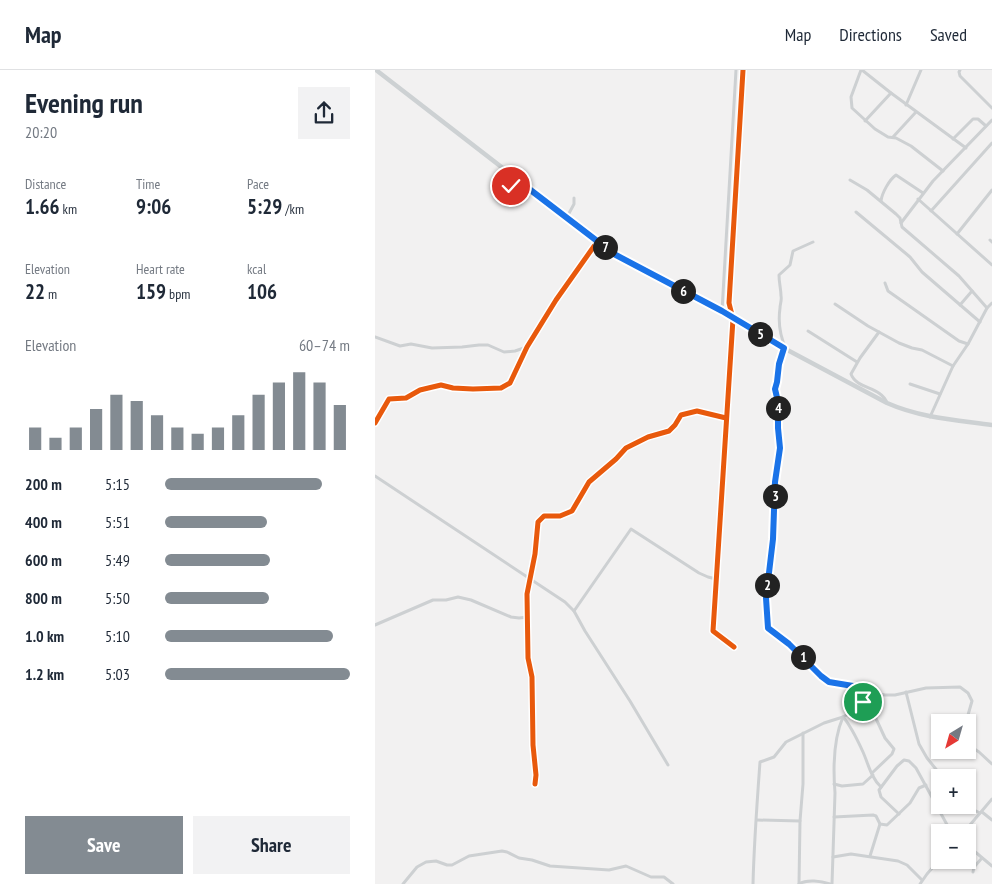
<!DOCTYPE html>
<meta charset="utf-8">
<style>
body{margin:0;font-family:"PT Sans Narrow",sans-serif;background:#f2f2f3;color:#1f2937;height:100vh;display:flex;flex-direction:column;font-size:19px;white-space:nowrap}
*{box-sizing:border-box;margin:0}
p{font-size:16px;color:#747a83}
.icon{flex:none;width:28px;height:28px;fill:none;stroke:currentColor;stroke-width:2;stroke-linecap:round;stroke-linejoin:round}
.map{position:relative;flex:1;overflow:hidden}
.details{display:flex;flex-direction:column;background:#fff;width:375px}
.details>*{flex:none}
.needle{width:32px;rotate:217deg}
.tools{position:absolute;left:556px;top:644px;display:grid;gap:10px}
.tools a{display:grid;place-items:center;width:45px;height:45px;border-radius:0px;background:#fff;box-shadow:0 1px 4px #0004;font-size:25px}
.pin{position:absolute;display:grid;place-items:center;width:42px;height:42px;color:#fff;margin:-21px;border:2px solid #fff;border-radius:50%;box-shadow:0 1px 5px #0007}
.km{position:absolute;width:25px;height:25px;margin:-12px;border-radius:50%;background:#222;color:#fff;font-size:14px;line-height:25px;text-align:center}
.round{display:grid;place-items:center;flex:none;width:52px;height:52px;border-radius:0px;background:#f2f2f3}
.headline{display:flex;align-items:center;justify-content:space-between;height:85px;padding:0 25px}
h1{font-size:28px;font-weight:700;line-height:38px}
.figures{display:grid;grid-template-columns:repeat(3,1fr);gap:8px;height:85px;padding:5px 25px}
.figures div{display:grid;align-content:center}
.figures b{font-size:21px;font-weight:700}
.figures small{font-size:14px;font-weight:400}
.figures p{font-size:14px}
.chart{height:140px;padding:10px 25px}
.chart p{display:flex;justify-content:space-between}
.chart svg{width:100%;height:90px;margin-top:5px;stroke:#838b92;stroke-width:6}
.cta{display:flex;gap:10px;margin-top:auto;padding:10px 25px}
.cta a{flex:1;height:58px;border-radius:0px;background:#838b92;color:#fff;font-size:20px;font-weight:700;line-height:58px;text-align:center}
.cta a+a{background:#f2f2f3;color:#1f2937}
ul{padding:0 25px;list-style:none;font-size:16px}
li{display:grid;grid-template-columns:80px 60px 1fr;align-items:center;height:38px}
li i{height:12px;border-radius:6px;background:#838b92}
header{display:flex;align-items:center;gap:30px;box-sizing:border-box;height:70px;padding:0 25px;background:#fff;border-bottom:1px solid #e0e1e3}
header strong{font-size:24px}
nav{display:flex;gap:28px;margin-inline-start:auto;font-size:18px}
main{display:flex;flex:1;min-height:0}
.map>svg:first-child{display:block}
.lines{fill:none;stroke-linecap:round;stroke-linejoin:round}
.minor{stroke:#cdd0d2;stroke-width:3}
.secondary{stroke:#cdd1d3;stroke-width:4.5}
.cycleway-casing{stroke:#fff;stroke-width:8}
.cycleway{stroke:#e8590c;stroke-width:5}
.route-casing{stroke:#fff;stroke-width:10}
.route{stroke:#1a73e8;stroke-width:6}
</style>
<header>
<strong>Map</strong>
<nav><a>Map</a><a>Directions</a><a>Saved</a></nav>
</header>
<main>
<section class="details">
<div class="headline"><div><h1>Evening run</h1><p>20:20</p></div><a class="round"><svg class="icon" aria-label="share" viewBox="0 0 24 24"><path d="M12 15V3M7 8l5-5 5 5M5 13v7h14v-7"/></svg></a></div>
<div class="figures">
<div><p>Distance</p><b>1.66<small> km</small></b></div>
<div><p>Time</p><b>9:06</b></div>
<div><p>Pace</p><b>5:29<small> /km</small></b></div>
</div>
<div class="figures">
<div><p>Elevation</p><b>22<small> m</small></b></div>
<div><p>Heart rate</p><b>159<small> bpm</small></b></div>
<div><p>kcal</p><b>106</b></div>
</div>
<div class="chart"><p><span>Elevation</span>60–74 m</p>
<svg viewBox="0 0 160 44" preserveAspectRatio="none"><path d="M5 44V33M15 44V38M25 44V33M35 44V24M45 44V17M55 44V20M65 44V27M75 44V33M85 44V36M95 44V33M105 44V27M115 44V17M125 44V11M135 44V6M145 44V11M155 44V22"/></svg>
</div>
<ul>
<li><b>200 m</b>5:15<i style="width:85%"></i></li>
<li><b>400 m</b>5:51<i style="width:55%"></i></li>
<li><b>600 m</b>5:49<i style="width:57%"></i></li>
<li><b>800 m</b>5:50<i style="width:56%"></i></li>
<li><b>1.0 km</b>5:10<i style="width:91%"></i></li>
<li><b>1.2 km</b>5:03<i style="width:100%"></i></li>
</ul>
<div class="cta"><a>Save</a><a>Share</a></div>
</section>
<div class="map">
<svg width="617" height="814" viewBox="0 0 617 814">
<rect width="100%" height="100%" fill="#f2f1f1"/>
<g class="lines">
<g class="minor">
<polyline points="486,0 476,27 477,38 500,59 513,67 521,68 536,76 568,101"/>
<polyline points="487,0 516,23"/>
<polyline points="585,0 584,2 585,6 617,38"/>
<polyline points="531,35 546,0"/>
<polyline points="490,51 516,23 591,78"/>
<polyline points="518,67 541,42"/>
<polyline points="578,69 598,49 603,49 611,56"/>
<polyline points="475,110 492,120 521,144 525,148 527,157 584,206 612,238 593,274 578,296 555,347"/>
<polyline points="123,116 149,115"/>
<polyline points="543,129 617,195"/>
<path d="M 506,131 C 507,123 514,110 521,105 L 548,123"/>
<polyline points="556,141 617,73"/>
<polyline points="481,142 535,187 547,202 605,252"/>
<polyline points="192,147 199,134 199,128"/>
<polyline points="526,153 558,111 617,50"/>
<polyline points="582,164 617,120"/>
<polyline points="615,170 617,172"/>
<polyline points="510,213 513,221 584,271 593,274"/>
<polyline points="460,234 493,256 524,273 537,278 547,280 578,296"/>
<polyline points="585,235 597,221"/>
<polyline points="612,238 617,233"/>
<polyline points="347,241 361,0"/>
<polyline points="433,261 482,292"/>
<path d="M 504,262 L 485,288 L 476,304 C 482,320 506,316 512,333"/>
<polyline points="0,267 25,276 36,274 57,278 87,277 104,275 113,275 129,282 140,281 152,277"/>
<polyline points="409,278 404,294 402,312 400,319 403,333 403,358 405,378 400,411 398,469 391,528 393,558 421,580 446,606 460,613 487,616 495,622 510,625 520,625 551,618 585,617 593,623 597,631 591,652"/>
<path d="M 411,279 C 405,266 403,252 405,238 C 405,234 407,230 406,226 C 406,219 404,213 404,205 L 415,195 L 418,181 L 438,172"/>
<polyline points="535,314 565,324"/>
<polyline points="0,353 14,329 31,328 45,320 66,315 78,318 98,319 126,318 135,313 152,277 181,230 222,172"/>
<polyline points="0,406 190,532 199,541 210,561 255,631 293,695"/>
<polyline points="199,541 256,459 324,503 333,507 341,509"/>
<polyline points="0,555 58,530 71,530 83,527 96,530 136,547 144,548 153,547"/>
<polyline points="359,577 338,561 358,249 354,233 368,0"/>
<polyline points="531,622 544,674 552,688 568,708"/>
<polyline points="491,627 510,668 519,679 517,684 497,703"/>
<polyline points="592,674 604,682 617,694"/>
<polyline points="160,714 161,705 158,675 157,607 153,588 152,524 160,484 163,452 169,446 185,446 197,441 214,412 241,389 251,378 273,367 294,361 300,355 306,345 322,341 351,348"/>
<polyline points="459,714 467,716 488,714 498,705"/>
<polyline points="592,734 599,740 605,743"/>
<polyline points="563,739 571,735"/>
<polyline points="607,742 617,750"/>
<polyline points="524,744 506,727 504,720 522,696 529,690 534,691 541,698 576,762"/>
<polyline points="459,747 498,745 501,746 505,754 512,755 535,733 544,718 551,715"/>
<polyline points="382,750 425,751"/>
<polyline points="589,762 617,729"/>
<polyline points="592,775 617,796"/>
<polyline points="495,786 505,754"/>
<polyline points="458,787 476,784 523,791 532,795 547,810"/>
<polyline points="598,802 599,797 607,788"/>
<polyline points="28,814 42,797 51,792 61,791 72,795 77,795 94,786 127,781 132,782 144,788 157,790 175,796 234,800 251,796 276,807 289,807 298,814"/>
<path d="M 378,814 C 379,773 382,733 385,692 L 399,687 L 411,672 L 449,653 L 468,647 L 482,639 L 495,622"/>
<polyline points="424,814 425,751 428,714 428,663"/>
<path d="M 424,814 C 432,809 446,811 455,814"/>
<path d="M 457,814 L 460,723 C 458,698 458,670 468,647 C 476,656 483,671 488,682 C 493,693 496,708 506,717"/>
<polyline points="545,814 552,804 565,789"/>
</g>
<path class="secondary" d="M 1,0 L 226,174 L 251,191 L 347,241 L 403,275 L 512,333 C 546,348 581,350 617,355"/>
<g class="cycleway-casing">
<g id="cycleway">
<polyline points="0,353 14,329 31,328 45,320 66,315 78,318 98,319 126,318 135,313 152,277 181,230 222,172"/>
<polyline points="359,577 338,561 358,249 354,233 368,0"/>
<polyline points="160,714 161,705 158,675 157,607 153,588 152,524 160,484 163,452 169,446 185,446 197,441 214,412 241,389 251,378 273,367 294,361 300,355 306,345 322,341 351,348"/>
</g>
</g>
<use href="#cycleway" class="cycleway"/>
</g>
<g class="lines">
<g class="route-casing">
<polyline id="route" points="136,116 149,115 239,184 347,241 409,278 404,294 402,312 400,319 403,332 403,358 405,378 400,412 398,469 391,528 393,558 414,574 446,606 454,612 490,618 493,623 488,632"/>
</g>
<use href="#route" class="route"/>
</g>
</svg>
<div class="tools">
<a><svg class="needle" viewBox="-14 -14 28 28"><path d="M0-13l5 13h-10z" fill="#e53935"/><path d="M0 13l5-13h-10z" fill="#747a83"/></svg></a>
<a>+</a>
<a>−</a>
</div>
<div class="pin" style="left:488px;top:632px;background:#1e9e55"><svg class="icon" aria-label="arrive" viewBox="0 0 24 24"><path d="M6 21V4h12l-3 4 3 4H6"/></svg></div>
<div class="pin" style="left:136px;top:116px;background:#d93025"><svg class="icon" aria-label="check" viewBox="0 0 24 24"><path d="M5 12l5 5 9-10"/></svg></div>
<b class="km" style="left:428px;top:587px">1</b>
<b class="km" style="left:392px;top:515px">2</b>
<b class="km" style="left:400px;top:426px">3</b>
<b class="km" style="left:403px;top:338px">4</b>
<b class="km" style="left:385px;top:264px">5</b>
<b class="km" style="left:308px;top:221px">6</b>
<b class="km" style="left:230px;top:177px">7</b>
</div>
</main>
